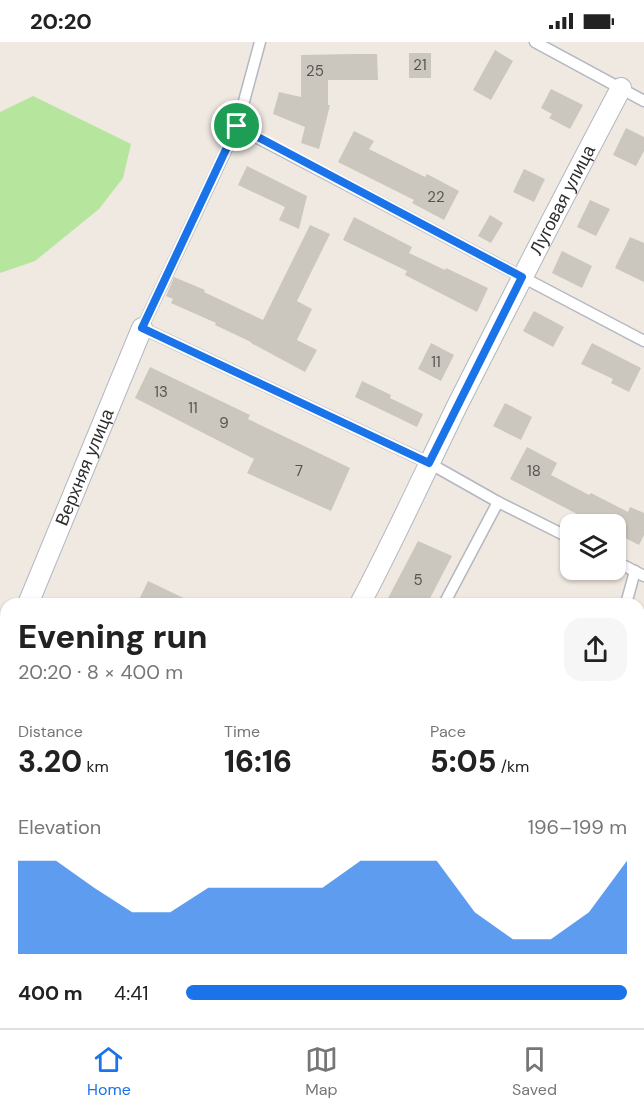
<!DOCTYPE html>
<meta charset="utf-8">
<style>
body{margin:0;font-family:"DM Sans",sans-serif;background:#f6f6f6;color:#222;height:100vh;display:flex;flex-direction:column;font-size:22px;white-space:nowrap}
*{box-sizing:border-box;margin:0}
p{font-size:20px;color:#767676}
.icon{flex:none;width:33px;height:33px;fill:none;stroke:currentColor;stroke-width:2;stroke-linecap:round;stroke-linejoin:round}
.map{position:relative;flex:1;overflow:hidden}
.drawer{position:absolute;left:0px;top:556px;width:645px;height:430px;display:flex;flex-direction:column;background:#fff;border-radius:18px 18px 0 0;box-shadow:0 2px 4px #0004}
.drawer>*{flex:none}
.buttons{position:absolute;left:560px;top:472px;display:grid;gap:12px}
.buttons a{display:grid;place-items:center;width:66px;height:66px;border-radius:12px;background:#fff;box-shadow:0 2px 4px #0004;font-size:30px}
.pin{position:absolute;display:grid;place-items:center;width:51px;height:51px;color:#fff;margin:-26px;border:3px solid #fff;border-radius:50%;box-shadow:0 2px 6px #0007}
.round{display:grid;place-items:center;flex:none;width:63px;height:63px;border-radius:18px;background:#f6f6f6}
.overview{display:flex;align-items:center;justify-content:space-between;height:102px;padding:0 18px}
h1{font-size:33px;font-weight:800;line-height:45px}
.stats{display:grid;grid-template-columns:repeat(3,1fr);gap:9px;height:102px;padding:6px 18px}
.stats div{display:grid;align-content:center}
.stats b{font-size:30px;font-weight:800}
.stats small{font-size:16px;font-weight:400}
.stats p{font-size:16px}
.chart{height:168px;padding:12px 18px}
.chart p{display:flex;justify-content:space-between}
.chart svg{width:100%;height:108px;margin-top:6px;fill:#1a73e8;opacity:.7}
ul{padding:0 18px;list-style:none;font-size:20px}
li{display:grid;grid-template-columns:96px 72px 1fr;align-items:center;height:45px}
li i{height:15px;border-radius:8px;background:#1a73e8}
.status{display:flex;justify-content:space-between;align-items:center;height:42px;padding:0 30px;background:#fff;direction:ltr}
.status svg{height:16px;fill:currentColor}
.tab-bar{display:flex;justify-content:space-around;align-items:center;height:84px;border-top:2px solid #e0e0e0;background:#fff;font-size:16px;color:#767676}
.tab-bar a{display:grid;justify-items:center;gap:3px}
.tab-bar .active{color:#1a73e8}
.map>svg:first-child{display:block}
.education{fill:#f0e6d1}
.green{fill:#b6e59e}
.building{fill:#cbc7bf}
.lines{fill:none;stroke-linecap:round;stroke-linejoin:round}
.service-casing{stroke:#b4b7c1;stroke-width:13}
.minor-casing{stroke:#b4b7c1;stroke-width:22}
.service{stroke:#fff;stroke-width:10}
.minor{stroke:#fff;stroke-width:20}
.route-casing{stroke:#fff;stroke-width:12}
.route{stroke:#1a73e8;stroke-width:8}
.labels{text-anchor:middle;stroke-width:4.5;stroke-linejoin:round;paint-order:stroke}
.number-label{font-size:15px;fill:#555452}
.street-label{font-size:18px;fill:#2e2e2e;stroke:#fff}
</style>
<div class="status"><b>20:20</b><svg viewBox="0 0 49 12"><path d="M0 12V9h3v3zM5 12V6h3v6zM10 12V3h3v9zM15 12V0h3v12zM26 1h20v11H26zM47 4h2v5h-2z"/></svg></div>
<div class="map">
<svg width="644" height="986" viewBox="0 0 644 986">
<rect width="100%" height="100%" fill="#efe9e1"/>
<polygon class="education" points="644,703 644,986 344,986 343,981 639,981 639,704"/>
<polygon class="green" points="33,54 131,102 123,136 99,167 35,219 0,231 0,70"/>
<g class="building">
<polygon points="495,8 513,19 491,58 473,48"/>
<rect x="409" y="11" width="22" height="25"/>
<polygon points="353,12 377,12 378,38 328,38 328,63 330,63 319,107 301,101 305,85 273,72 279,50 301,55 301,13"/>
<polygon points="551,47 583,63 570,87 549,76 552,72 541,66"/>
<polygon points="626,86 644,95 644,109 636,124 613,113"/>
<polygon points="354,89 374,99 369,107 425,135 427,132 459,149 444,178 412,161 414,158 338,120"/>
<polygon points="247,124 307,154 299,187 279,178 285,165 238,143"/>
<polygon points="524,127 545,137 534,160 513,150"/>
<polygon points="590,158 610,167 596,194 577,185"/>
<polygon points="490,173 503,181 491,201 478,194"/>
<polygon points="354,175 412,205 409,211 445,228 446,226 488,246 477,270 405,233 407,229 343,198"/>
<polygon points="310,183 330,192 297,259 312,267 297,298 317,308 305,330 251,301 251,300 215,283 216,281 171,261 173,257 166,254 174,235 205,248 204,250 263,278"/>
<polygon points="630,195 644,201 644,240 615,226"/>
<polygon points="562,209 592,224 582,246 552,231"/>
<polygon points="534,269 564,285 553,305 523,289"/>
<polygon points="431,301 454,313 441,339 418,327"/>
<polygon points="592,301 641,326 629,350 611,341 613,337 581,322"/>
<polygon points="150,325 250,373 248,377 350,426 331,469 247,431 254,417 135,356"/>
<polygon points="362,339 391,353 390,356 423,372 417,385 355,355"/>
<polygon points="505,361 532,375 521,398 493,384"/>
<polygon points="527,405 557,421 551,433 589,453 591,451 628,470 630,465 644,471 644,493 639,503 617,492 622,483 598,483 510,437"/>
<polygon points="418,499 452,514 427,562 385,562"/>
<polygon points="148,539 196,562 137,562"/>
</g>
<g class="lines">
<g class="service-casing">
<g id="service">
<polyline points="260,0 237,85 142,286 429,421 498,460 570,496"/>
<polyline points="535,0 644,59"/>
<polyline points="237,85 644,299"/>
<polyline points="615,519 644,534"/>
<polyline points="444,562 498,460"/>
<polyline points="626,562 635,529"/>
<polyline points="0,628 6,614"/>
</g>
</g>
<g class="minor-casing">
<g id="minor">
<path id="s1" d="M 28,562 L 142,286"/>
<path id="s2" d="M 360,562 C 394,498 424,432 456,366 C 510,259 565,152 621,46"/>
<polyline points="306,981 306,986"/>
<polyline points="73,986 74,981"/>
</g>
</g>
<use href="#service" class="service"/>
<use href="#minor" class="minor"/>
</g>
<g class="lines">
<g class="route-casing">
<polygon id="route" points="237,84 522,235 429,421 142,286"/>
</g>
<use href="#route" class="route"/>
</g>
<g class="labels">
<g class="number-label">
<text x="420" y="28">21</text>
<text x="315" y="34">25</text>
<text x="436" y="160">22</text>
<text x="436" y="325">11</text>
<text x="161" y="355">13</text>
<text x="193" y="371">11</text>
<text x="224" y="386">9</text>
<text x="299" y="434">7</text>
<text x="534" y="434">18</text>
<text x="418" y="543">5</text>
</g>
<g class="street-label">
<text dy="6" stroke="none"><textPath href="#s2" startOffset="452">Луговая улица</textPath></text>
<text dy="6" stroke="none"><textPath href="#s1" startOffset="148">Верхняя улица</textPath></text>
</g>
</g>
</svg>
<div class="buttons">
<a><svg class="icon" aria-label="layers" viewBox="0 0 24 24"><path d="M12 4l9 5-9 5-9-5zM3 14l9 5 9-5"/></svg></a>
</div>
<div class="pin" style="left:237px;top:84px;background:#1e9e55"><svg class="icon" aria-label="arrive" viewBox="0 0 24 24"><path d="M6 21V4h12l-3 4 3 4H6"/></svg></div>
<section class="drawer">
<div class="overview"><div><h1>Evening run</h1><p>20:20 · 8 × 400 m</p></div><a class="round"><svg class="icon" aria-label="share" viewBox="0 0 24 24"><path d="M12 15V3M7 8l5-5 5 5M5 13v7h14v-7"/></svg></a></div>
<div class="stats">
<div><p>Distance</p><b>3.20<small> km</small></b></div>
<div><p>Time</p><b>16:16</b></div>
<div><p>Pace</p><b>5:05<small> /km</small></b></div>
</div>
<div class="chart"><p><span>Elevation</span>196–199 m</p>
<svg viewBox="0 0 160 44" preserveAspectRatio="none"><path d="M0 44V6L10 6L20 17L30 27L40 27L50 17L60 17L70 17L80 17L90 6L100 6L110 6L120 27L130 38L140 38L150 27L160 6V44z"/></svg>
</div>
<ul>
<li><b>400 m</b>4:41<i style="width:100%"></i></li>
</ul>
</section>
</div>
<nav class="tab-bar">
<a class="active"><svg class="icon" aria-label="home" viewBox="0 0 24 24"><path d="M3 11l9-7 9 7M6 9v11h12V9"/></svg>Home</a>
<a><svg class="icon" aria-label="map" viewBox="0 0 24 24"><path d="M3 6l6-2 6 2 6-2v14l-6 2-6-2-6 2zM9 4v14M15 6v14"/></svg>Map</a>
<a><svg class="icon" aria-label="saved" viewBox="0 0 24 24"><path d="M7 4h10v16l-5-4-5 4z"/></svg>Saved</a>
</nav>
